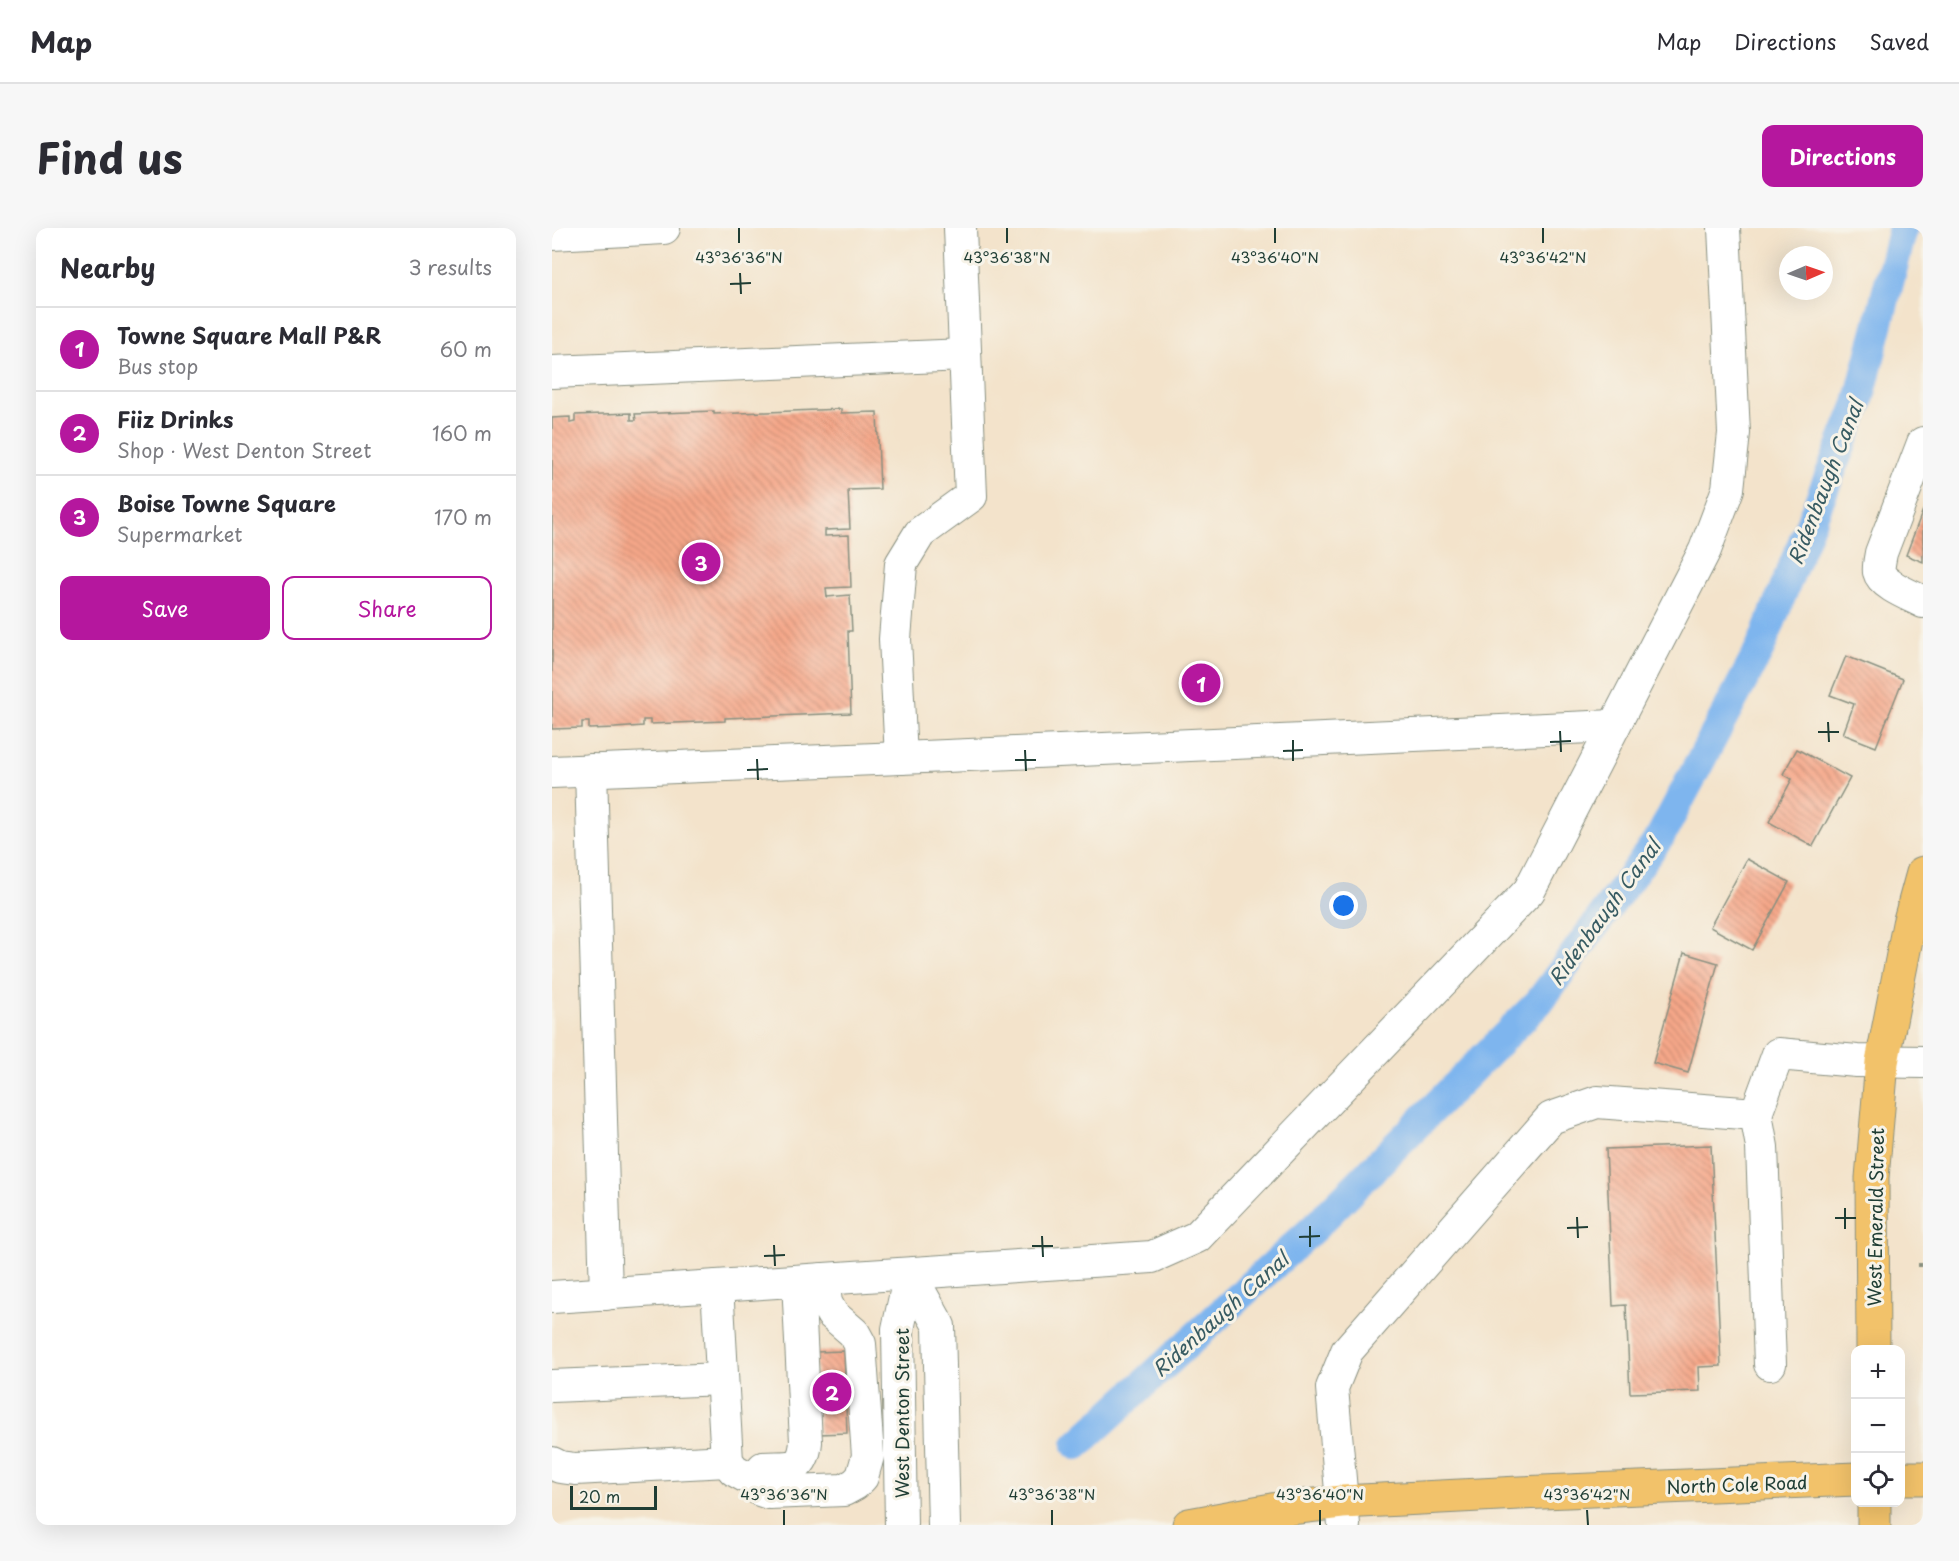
<!DOCTYPE html>
<meta charset="utf-8">
<style>
body{margin:0;font-family:"Playpen Sans",sans-serif;background:#f7f7f7;color:#2b2b33}
.controls{position:absolute;right:18px;bottom:18px;display:grid;overflow:hidden;border-radius:12px;box-shadow:0 6px 24px #0002}
.controls button{width:54px;height:54px;display:grid;place-items:center;padding:0;border:0;border-bottom:2px solid #e1e1e2;background:#fff;color:#2b2b33;font:30px sans-serif}
.compass{position:absolute;left:1227px;top:18px;width:54px;height:54px;border-radius:50%;background:#fff;box-shadow:0 6px 24px #0002;rotate:88deg}
.scale{position:absolute;left:18px;bottom:15px;width:87px;box-sizing:border-box;padding-left:6px;border:3px solid #1f3d34;border-top:0;font-size:16px;line-height:21px;white-space:nowrap;color:#1f3d34;-webkit-text-stroke:4px #f7f3e8;paint-order:stroke}
.you{position:absolute;left:792px;top:678px;width:21px;height:21px;margin:-15px;border:4px solid #fff;border-radius:50%;background:#1a73e8;box-shadow:0 0 0 9px #1a73e833}
.badge{display:grid;place-items:center;width:39px;height:39px;border-radius:50%;background:#b5179e;color:#fff;font-size:20px;font-weight:700}
.pin{position:absolute;translate:-50% -50%;border:3px solid #fff;box-shadow:0 2px 6px #0006}
.list{margin:0;padding:0;list-style:none}
h2{display:flex;justify-content:space-between;align-items:center;height:78px;margin:0;padding:0 24px;font-size:26px}
h2 small{font-size:20px;font-weight:400;color:#7c7c81}
.list li{display:grid;grid-template-columns:39px 1fr auto;gap:18px;align-items:center;box-sizing:border-box;height:84px;padding:0 24px;border-top:2px solid #e1e1e2}
.list b{display:block;font-size:22px;white-space:nowrap}
.list p{margin:0;font-size:20px;white-space:nowrap;color:#7c7c81}
.list em{font-size:20px;font-style:normal;color:#7c7c81}
.actions{display:flex;gap:12px;padding:18px 24px}
.actions a{flex:1;padding:14px 0;border:2px solid #b5179e;border-radius:12px;text-align:center;font-size:21px;color:#b5179e}
.actions .main{background:#b5179e;color:#fff}
.icon{flex:none;width:33px;height:33px;fill:none;stroke:currentColor;stroke-width:2;stroke-linecap:round;stroke-linejoin:round}
.map{position:relative;flex:none;width:1371px;height:1297px;overflow:hidden;border-radius:12px}
header{display:flex;align-items:center;gap:36px;box-sizing:border-box;height:84px;padding:0 30px;background:#fff;border-bottom:2px solid #e1e1e2}
header strong{font-size:28px}
nav{display:flex;gap:33px;margin-inline-start:auto;font-size:21px}
.intro{display:flex;align-items:center;justify-content:space-between;box-sizing:border-box;height:144px;padding:0 36px}
h1{margin:0;font-size:42px}
.button{padding:15px 27px;border-radius:12px;background:#b5179e;color:#fff;font-size:21px;font-weight:700}
main{display:flex;gap:36px;padding:0 36px}
aside{flex:1;background:#fff;border-radius:12px;box-shadow:0 6px 24px #0002}
.map>svg:first-child{display:block}
.lines{fill:none;stroke-linecap:round;stroke-linejoin:round}
.canal{stroke:#7eb5ee;stroke-width:30}
.building{fill:url(#building-back-hatch)}
.minor-casing{stroke:#899080;stroke-width:34}
.major-casing{stroke:#899080;stroke-width:35}
.path{stroke:#899080;stroke-width:4;stroke-dasharray:4.5 4.5;stroke-linecap:butt}
.minor{stroke:#fff;stroke-width:32}
.major{stroke:#f2c26a;stroke-width:33}
.ticks{fill:none;stroke:#1f3d34;stroke-width:2}
.labels{text-anchor:middle;dominant-baseline:central;stroke-width:6;stroke-linejoin:round;paint-order:stroke}
.street-label{font-size:18px;fill:#1f3d34;stroke:#f7f3e8}
.water-label{font-size:20px;font-style:italic;fill:#375b62;stroke:#f7f3e8}
.ticks-label{font-size:15px;text-anchor:middle;fill:#1f3d34;stroke:#f7f3e8;stroke-width:6;stroke-linejoin:round;paint-order:stroke}
</style>
<header>
<strong>Map</strong>
<nav><a>Map</a><a>Directions</a><a>Saved</a></nav>
</header>
<div class="intro"><h1>Find us</h1><a class="button">Directions</a></div>
<main>
<aside>
<h2>Nearby<small>3 results</small></h2>
<ul class="list">
<li><span class="badge">1</span><div><b>Towne Square Mall P&amp;R</b><p>Bus stop</p></div><em>60 m</em></li>
<li><span class="badge">2</span><div><b>Fiiz Drinks</b><p>Shop · West Denton Street</p></div><em>160 m</em></li>
<li><span class="badge">3</span><div><b>Boise Towne Square</b><p>Supermarket</p></div><em>170 m</em></li>
</ul>
<div class="actions"><a class="main">Save</a><a>Share</a></div>
</aside>
<div class="map">
<svg width="1371" height="1297" viewBox="0 0 1371 1297">
<defs>
<pattern id="building-back-hatch" width="6" height="6" patternUnits="userSpaceOnUse" patternTransform="scale(1.5)"><rect width="6" height="6" fill="#f6a789"/><path d="M-1 5l2 2M0 0l6 6M5-1l2 2" fill="none" stroke="#c78971"/></pattern>
</defs>
<rect width="100%" height="100%" fill="#f7f3e8"/>
<filter id="ink" filterUnits="userSpaceOnUse"><feTurbulence type="fractalNoise" baseFrequency=".0167" numOctaves="2"/><feDisplacementMap in="SourceGraphic" scale="12" xChannelSelector="R" yChannelSelector="G"/><feConvolveMatrix kernelMatrix="1 2 1 2 8 2 1 2 1" color-interpolation-filters="sRGB"/></filter>
<filter id="wash" filterUnits="userSpaceOnUse"><feTurbulence type="fractalNoise" baseFrequency=".008" numOctaves="4" result="noise"/><feDisplacementMap in="SourceGraphic" scale="24" xChannelSelector="R" yChannelSelector="G"/><feGaussianBlur stdDeviation="1.35" result="paint"/><feColorMatrix in="noise" values="0 0 0 0 0 0 0 0 0 0 0 0 0 0 0 0 0 1.4 0 .05"/><feComposite in="paint" operator="in"/></filter>
<g filter="url(#wash)">
<rect width="100%" height="100%" fill="#f3e3cb"/>
<g class="lines">
<path class="canal" d="M525,1217L763,999L987,774L1108,609L1208,421L1306,176L1351,0"/>
</g>
<g id="blocks">
<g class="building">
<path d="M289,181V185L325,184L328,261L296,262L298,301L273,302V308L297,307L299,359L274,360L275,369L298,367L300,403H296L299,485L173,490V493L98,496V492H91V498L63,500L37,501V494H30V500L0,501V190L18,189V195L23,194V187L79,185V192H84L83,186L162,183V186Z"/>
<path d="M1371,282V334L1354,327Z"/>
<path d="M1294,428L1351,451L1324,519L1291,506L1302,476L1278,467Z"/>
<path d="M1245,521L1298,550L1261,618L1217,594L1240,551L1231,546Z"/>
<path d="M1195,631L1237,654L1200,722L1158,699Z"/>
<path d="M1132,725L1166,735L1136,845L1101,835Z"/>
<path d="M1159,917L1169,1138L1147,1139L1148,1163L1078,1165L1074,1077L1061,1078L1054,921Z"/>
<path d="M292,1123L295,1205L267,1206L264,1124Z"/>
</g>
</g>
</g>
<g filter="url(#ink)">
<use href="#blocks" fill-opacity="0" stroke="#899080" stroke-width="1.5"/>
<g class="lines">
<defs>
<g id="minor">
<path d="M0,6L112,0"/>
<path d="M0,144L413,127"/>
<path d="M1371,215L1329,325C1328,331 1326,339 1327,344C1330,357 1360,368 1371,374"/>
<path d="M349,530L343,411L349,336L368,305L419,268L408,0"/>
<path d="M39,542L54,1066"/>
<path d="M0,544L349,530L1062,498"/>
<path d="M1204,886L1210,919L1218,1136"/>
<path d="M358,1046L387,1098L392,1297"/>
<path d="M246,1053L254,1214C251,1245 237,1238 211,1240C204,1248 203,1252 208,1262L217,1265L292,1262L303,1256L310,1249L316,1228L308,1116L302,1105L280,1086L274,1075L271,1051"/>
<path d="M165,1058L175,1233L182,1242L204,1254"/>
<path d="M0,1069L600,1029L645,1009L977,663L1153,322L1176,261L1182,205L1172,0"/>
<path d="M0,1158L170,1151"/>
<path d="M0,1235L8,1239L23,1241L175,1233"/>
<path d="M349,1297L346,1101L358,1046"/>
<path d="M792,1297L780,1160L795,1123L999,890L1045,874L1204,886L1226,826L1305,833L1371,834"/>
</g>
<g id="major">
<path d="M1321,1122L1320,950L1330,834L1357,696L1371,645"/>
<path d="M1348,1250H1371"/>
<path d="M637,1297L720,1282L790,1274L967,1265L1304,1251"/>
<path d="M1322,1297V1274"/>
</g>
</defs>
<use href="#minor" class="minor-casing"/>
<use href="#major" class="major-casing"/>
<path class="path" d="M1366,1037H1371"/>
<use href="#minor" class="minor"/>
<use href="#major" class="major"/>
</g>
</g>
<path class="ticks" d="M187,0V15M455,0V15M723,0V15M991,0V15M188,45L189,66M178,56L199,55M1276,494L1277,514M1008,503L1009,524M1266,504H1287M741,512V533M998,514L1019,513M473,522L474,543M731,523L751,522M205,531L206,552M463,532H484M195,542L216,541M1293,980V1001M1025,989L1026,1010M1283,990H1304M758,998V1019M1015,1000L1036,999M490,1008L491,1029M747,1009L768,1008M222,1017L223,1038M480,1018H501M212,1028L233,1027M232,1282V1297M500,1282V1297M768,1282V1297M1035,1282L1036,1297"/>
<g class="labels">
<g class="street-label">
<text transform="translate(1323 989) rotate(-89)">West Emerald Street</text>
<text transform="translate(349 1185) rotate(-90)">West Denton Street</text>
<text transform="translate(1185 1256) rotate(-2)">North Cole Road</text>
</g>
<g class="water-label">
<text transform="translate(1273 254) rotate(-69)">Ridenbaugh Canal</text>
<text transform="translate(1052 684) rotate(-54)">Ridenbaugh Canal</text>
<text transform="translate(668 1086) rotate(-42)">Ridenbaugh Canal</text>
</g>
</g>
<g class="ticks-label">
<text x="187" y="35">43°36'36"N</text>
<text x="455" y="35">43°36'38"N</text>
<text x="723" y="35">43°36'40"N</text>
<text x="991" y="35">43°36'42"N</text>
<text x="232" y="1272">43°36'36"N</text>
<text x="500" y="1272">43°36'38"N</text>
<text x="768" y="1272">43°36'40"N</text>
<text x="1035" y="1272">43°36'42"N</text>
</g>
</svg>
<div class="controls">
<button>+</button>
<button>−</button>
<button><svg class="icon" aria-label="locate" viewBox="0 0 24 24"><circle cx="12" cy="12" r="6"/><path d="M12 2v4M12 18v4M2 12h4M18 12h4"/></svg></button>
</div>
<svg class="compass" viewBox="-18 -18 36 36"><path d="M0-13l5 13h-10z" fill="#e53935"/><path d="M0 13l5-13h-10z" fill="#7c7c81"/></svg>
<div class="scale">20 m</div>
<div class="you"></div>
<div class="pin badge" style="left:649px;top:455px">1</div>
<div class="pin badge" style="left:280px;top:1164px">2</div>
<div class="pin badge" style="left:149px;top:334px">3</div>
</div>
</main>
